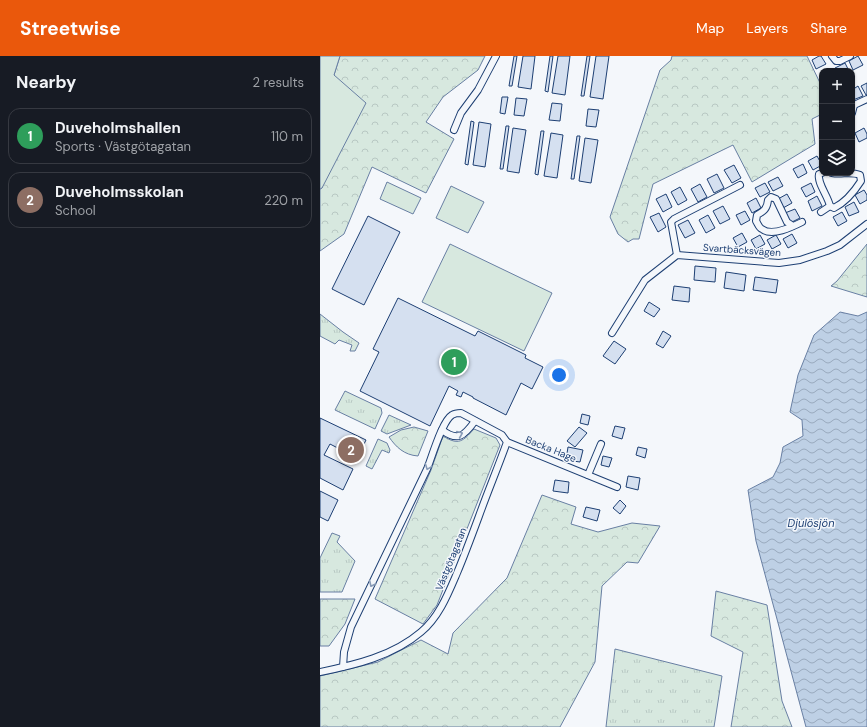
<!DOCTYPE html>
<meta charset="utf-8">
<style>
body{margin:0;font-family:"DM Sans",sans-serif;background:#20242c;color:#f1f3f6}
.controls{position:absolute;right:12px;top:12px;display:grid;overflow:hidden;border-radius:8px;box-shadow:0 1px 3px #0004}
.controls button{width:36px;height:36px;display:grid;place-items:center;padding:0;border:0;border-bottom:1px solid #363941;background:#171b24;color:#f1f3f6;font:20px sans-serif}
.you{position:absolute;left:239px;top:319px;width:14px;height:14px;margin:-10px;border:3px solid #fff;border-radius:50%;background:#1a73e8;box-shadow:0 0 0 6px #1a73e833}
.badge{display:grid;place-items:center;width:26px;height:26px;border-radius:50%;background:#ea580c;color:#fff;font-size:13px;font-weight:700}
.pin{position:absolute;translate:-50% -50%;border:2px solid #fff;box-shadow:0 1px 4px #0006}
.list{margin:0;padding:0;list-style:none}
h2{display:flex;justify-content:space-between;align-items:center;height:52px;margin:0;padding:0 16px;font-size:17px}
h2 small{font-size:13px;font-weight:400;color:#9ea1a6}
.list li{display:grid;grid-template-columns:26px 1fr auto;gap:12px;align-items:center;box-sizing:border-box;height:56px;margin:0 8px 8px;padding:0 8px;border:1px solid #363941;border-radius:12px}
.list b{display:block;font-size:15px;white-space:nowrap}
.list p{margin:0;font-size:13px;white-space:nowrap;color:#9ea1a6}
.list em{font-size:13px;font-style:normal;color:#9ea1a6}
.icon{flex:none;width:22px;height:22px;fill:none;stroke:currentColor;stroke-width:2;stroke-linecap:round;stroke-linejoin:round}
.map{position:relative;flex:none;width:547px;height:671px;overflow:hidden}
header{display:flex;align-items:center;gap:24px;box-sizing:border-box;height:56px;padding:0 20px;background:#ea580c;color:#fff}
header strong{font-size:19px}
nav{display:flex;gap:22px;margin-inline-start:auto;font-size:14px}
main{display:flex}
aside{flex:1;background:#171b24}
.map>svg:first-child{display:block}
.grass{fill:url(#grass-tufts);stroke:#687fa3}
.forest{fill:url(#forest-crowns);stroke:#687fa3}
.garden{fill:#d7e8df;stroke:#687fa3}
.water{fill:url(#water-waves);stroke:#687fa3}
.building{fill:#d5e0f0;stroke:#1d3f73}
.lines{fill:none;stroke-linecap:round;stroke-linejoin:round}
.minor-casing{stroke:#1d3f73;stroke-width:8}
.minor{stroke:#f4f7fb;stroke-width:6}
.oneway{stroke:#889bb7}
.labels{text-anchor:middle;dominant-baseline:central;stroke-width:3;stroke-linejoin:round;paint-order:stroke}
.street-label{font-size:10px;fill:#1d3f73;stroke:#f4f7fb}
.water-label{font-size:11px;font-style:italic;fill:#1d3f73;stroke:#f4f7fb}
</style>
<header>
<strong>Streetwise</strong>
<nav><a>Map</a><a>Layers</a><a>Share</a></nav>
</header>
<main>
<aside>
<h2>Nearby<small>2 results</small></h2>
<ul class="list">
<li><span class="badge" style="background:#2e9e5b">1</span><div><b>Duveholmshallen</b><p>Sports · Västgötagatan</p></div><em>110 m</em></li>
<li><span class="badge" style="background:#8d6e63">2</span><div><b>Duveholmsskolan</b><p>School</p></div><em>220 m</em></li>
</ul>
</aside>
<div class="map">
<svg width="547" height="671" viewBox="0 0 547 671">
<defs>
<pattern id="grass-tufts" width="24" height="20" patternUnits="userSpaceOnUse"><rect width="24" height="20" fill="#d7e8df"/><path d="M3 7l-1-3M5 7V3M7 7l1-3M15 17l-1-3M17 17v-4M19 17l1-3" fill="none" stroke="#b8c8c3"/></pattern>
<pattern id="forest-crowns" width="20" height="18" patternUnits="userSpaceOnUse"><rect width="20" height="18" fill="#d7e8df"/><path d="M2 6a3 3 0 1 1 6 0M12 15a3 3 0 1 1 6 0" fill="none" stroke="#b8c8c3"/></pattern>
<pattern id="water-waves" width="16" height="10" patternUnits="userSpaceOnUse"><rect width="16" height="10" fill="#bed0e5"/><path d="M0 5q4-4 8 0t8 0" fill="none" stroke="#9aaabe"/></pattern>
</defs>
<rect width="100%" height="100%" fill="#f4f7fb"/>
<g class="grass">
<path d="M0,258L23,276L39,287L35,295H30L32,289L19,284L15,288L0,280Z"/>
<path d="M25,335L61,352L62,357L55,373L15,354Z"/>
<path d="M69,359L91,369L67,378L61,375Z"/>
<path d="M58,383L67,387L70,394L69,397L62,394L52,413L46,410Z"/>
<path d="M12,477L20,480L17,486L35,505L22,536H0V502Z"/>
<path d="M295,593L402,620L394,671H286Z"/>
</g>
<g class="forest">
<path d="M20,0H165L158,14L123,41L106,66L134,83L106,137L52,111L24,178L0,195V133L2,132L14,19Z"/>
<path d="M352,0H487L502,31V58L492,63L495,88L432,126L413,89L333,128L319,183H313L308,186L298,178L290,161L340,14L351,4Z"/>
<path d="M547,188V241L511,230L517,225Z"/>
<path d="M94,371L108,375L98,400C84,399 76,391 69,381L81,374Z"/>
<path d="M154,373L176,382L180,389L117,549L103,568L55,543L111,414L123,380C139,390 143,385 154,373Z"/>
<path d="M222,439L256,451L251,468L278,476L312,467L340,470L318,507L307,506L282,530L275,606L240,671H0V620L58,606L101,584L128,598L133,577L187,522Z"/>
<path d="M396,535L447,549L462,645L472,671H411L423,596L391,580Z"/>
<path d="M0,543H35L25,568L9,590H0Z"/>
</g>
<g class="garden">
<path d="M0,0H20L14,19L46,47L2,132L0,133Z"/>
<path d="M67,126L101,142L93,158L60,143Z"/>
<path d="M131,130L164,146L148,177L116,162Z"/>
<path d="M130,188L232,237L204,295L102,246Z"/>
</g>
<path class="water" d="M520,256L538,260L547,256V671H486L436,485L428,434L453,421L460,407L463,391L483,380L482,364L470,356L478,319L494,279Z"/>
<g class="building">
<path d="M194,0H197L192,30H189Z"/>
<path d="M203,0H215L211,33L198,31Z"/>
<path d="M230,0H233L228,36L225,35Z"/>
<path d="M238,0H250L245,39L232,37Z"/>
<path d="M267,0H270L264,40H261Z"/>
<path d="M276,0H289L283,43L270,41Z"/>
<path d="M499,0H501L506,8L496,13L492,4Z"/>
<path d="M538,0L543,9L533,14L529,5Z"/>
<path d="M525,7L529,15H517L515,12Z"/>
<path d="M547,27V39H546L541,30Z"/>
<path d="M538,30L543,40L533,44L532,42V34Z"/>
<path d="M182,41H188L185,58L180,57Z"/>
<path d="M196,42L207,43L204,60L194,59Z"/>
<path d="M232,47L242,48L240,65L229,64Z"/>
<path d="M268,53L279,54L276,71L266,70Z"/>
<path d="M151,65L154,66L148,109L145,108Z"/>
<path d="M159,66L171,68L165,111L153,109Z"/>
<path d="M186,70H189L183,113H180Z"/>
<path d="M193,72L206,74L199,117L187,115Z"/>
<path d="M544,72L547,78V82L539,86L535,77Z"/>
<path d="M221,75H224L218,119L215,118Z"/>
<path d="M231,77L243,79L237,122L224,120Z"/>
<path d="M257,80H260L254,123H251Z"/>
<path d="M265,82L278,84L271,127L259,125Z"/>
<path d="M497,100L502,109L493,114L488,105Z"/>
<path d="M483,108L487,117L478,122L473,113Z"/>
<path d="M414,109L421,122L412,127L404,114Z"/>
<path d="M397,118L404,132L394,137L387,123Z"/>
<path d="M458,121L463,130L453,135L448,126Z"/>
<path d="M445,127L450,136L440,141L435,132Z"/>
<path d="M491,127L495,136L486,141L481,132Z"/>
<path d="M380,128L387,141L378,146L371,133Z"/>
<path d="M360,131L367,144L358,149L351,136Z"/>
<path d="M544,134L547,139V144L540,148L535,139Z"/>
<path d="M346,138L352,151L343,156L336,143Z"/>
<path d="M467,138L472,147L463,152L458,143Z"/>
<path d="M497,140L502,150L492,155L488,145Z"/>
<path d="M436,142L441,152L432,157L427,147Z"/>
<path d="M534,146L539,156L529,160L525,151Z"/>
<path d="M403,150L410,163L400,168L393,155Z"/>
<path d="M475,153L480,162L470,167L465,157Z"/>
<path d="M425,155L430,164L421,169L416,159Z"/>
<path d="M522,156L527,165L518,170L513,161Z"/>
<path d="M339,157L346,171L338,176L330,161Z"/>
<path d="M388,159L395,172L386,177L379,164Z"/>
<path d="M48,160L80,176L44,249L12,233Z"/>
<path d="M368,164L375,177L365,182L358,169Z"/>
<path d="M422,177L427,186L418,191L413,182Z"/>
<path d="M472,178L477,187L468,192L463,183Z"/>
<path d="M440,179L445,188L436,193L431,184Z"/>
<path d="M456,179L461,188L452,193L447,184Z"/>
<path d="M375,210L396,212L395,226L374,224Z"/>
<path d="M406,216L426,219L424,235L404,232Z"/>
<path d="M435,221L458,224L456,237L433,234Z"/>
<path d="M354,230L370,232L369,246L352,244Z"/>
<path d="M78,242L155,280L158,275L206,299L205,302L223,311L212,333L201,327L186,359L153,342V341L143,336L141,341L136,339L138,335L129,330L110,370L40,335L59,296L53,293Z"/>
<path d="M329,246L340,253L334,261L324,255Z"/>
<path d="M343,275L351,280L343,292L336,288Z"/>
<path d="M294,285L306,293L295,308L283,300Z"/>
<path d="M262,358L270,360L268,369L260,367Z"/>
<path d="M0,362L46,384L37,402L10,388L4,399L33,413L23,434L0,422Z"/>
<path d="M295,370L305,372L302,383L292,380Z"/>
<path d="M259,371L267,377L255,391L247,385Z"/>
<path d="M248,391L263,394L260,406L246,404Z"/>
<path d="M318,391L327,393L325,402L316,399Z"/>
<path d="M283,400L292,402L289,411L281,409Z"/>
<path d="M308,420L320,422L318,434L306,431Z"/>
<path d="M235,424L249,426L248,437L233,435Z"/>
<path d="M0,435L18,444L8,465L0,461Z"/>
<path d="M300,444L306,450L300,458L293,452Z"/>
<path d="M266,451L280,454L277,465L263,461Z"/>
</g>
<g class="lines">
<defs>
<g id="minor">
<path d="M512,0L516,5H520L530,0"/>
<path d="M532,50L547,43"/>
<path d="M532,57L534,49"/>
<path d="M134,74L141,57L158,34L176,0"/>
<path d="M502,117L499,118C497,127 508,140 510,150"/>
<path d="M501,156L510,150L514,152C526,146 534,136 541,125L540,119C531,115 521,119 512,117"/>
<path d="M473,170L467,166L456,143L451,141L448,144C447,153 444,155 437,159L436,165C438,168 439,172 442,173C452,181 472,171 482,166"/>
<path d="M357,199L351,166L354,163L420,129"/>
<path d="M292,277L325,224L357,199L459,207L480,204L507,195L520,189L547,168"/>
<path d="M122,374C138,386 144,380 155,365"/>
<path d="M187,386L297,431"/>
<path d="M268,419L281,388"/>
<path d="M0,616C35,609 73,600 101,576C119,561 128,538 137,517C145,498 152,479 159,460C168,435 178,411 187,386L182,379L141,357C137,357 135,357 132,359C122,365 112,401 107,413L31,571L24,596L23,611"/>
</g>
</defs>
<use href="#minor" class="minor-casing"/>
<use href="#minor" class="minor"/>
</g>
<defs><path id="oneway-chevron" d="M-2-3.5L2.5 0L-2 3.5" fill="none" stroke-width="1.6" stroke-linecap="round" stroke-linejoin="round"/></defs>
<g class="oneway">
<use href="#oneway-chevron" transform="translate(140 378) rotate(-23)"/>
<use href="#oneway-chevron" transform="translate(108 411) rotate(111)"/>
<use href="#oneway-chevron" transform="translate(52 528) rotate(115)"/>
</g>
<g class="labels">
<g class="street-label">
<text transform="translate(422 194) rotate(4)">Svartbäcksvägen</text>
<text transform="translate(231 393) rotate(22)">Backa Hage</text>
<text transform="translate(131 503) rotate(-68)">Västgötagatan</text>
</g>
<g class="water-label">
<text x="491" y="467">Djulösjön</text>
</g>
</g>
</svg>
<div class="controls">
<button>+</button>
<button>−</button>
<button><svg class="icon" aria-label="layers" viewBox="0 0 24 24"><path d="M12 4l9 5-9 5-9-5zM3 14l9 5 9-5"/></svg></button>
</div>
<div class="you"></div>
<div class="pin badge" style="left:134px;top:306px;background:#2e9e5b">1</div>
<div class="pin badge" style="left:31px;top:394px;background:#8d6e63">2</div>
</div>
</main>
